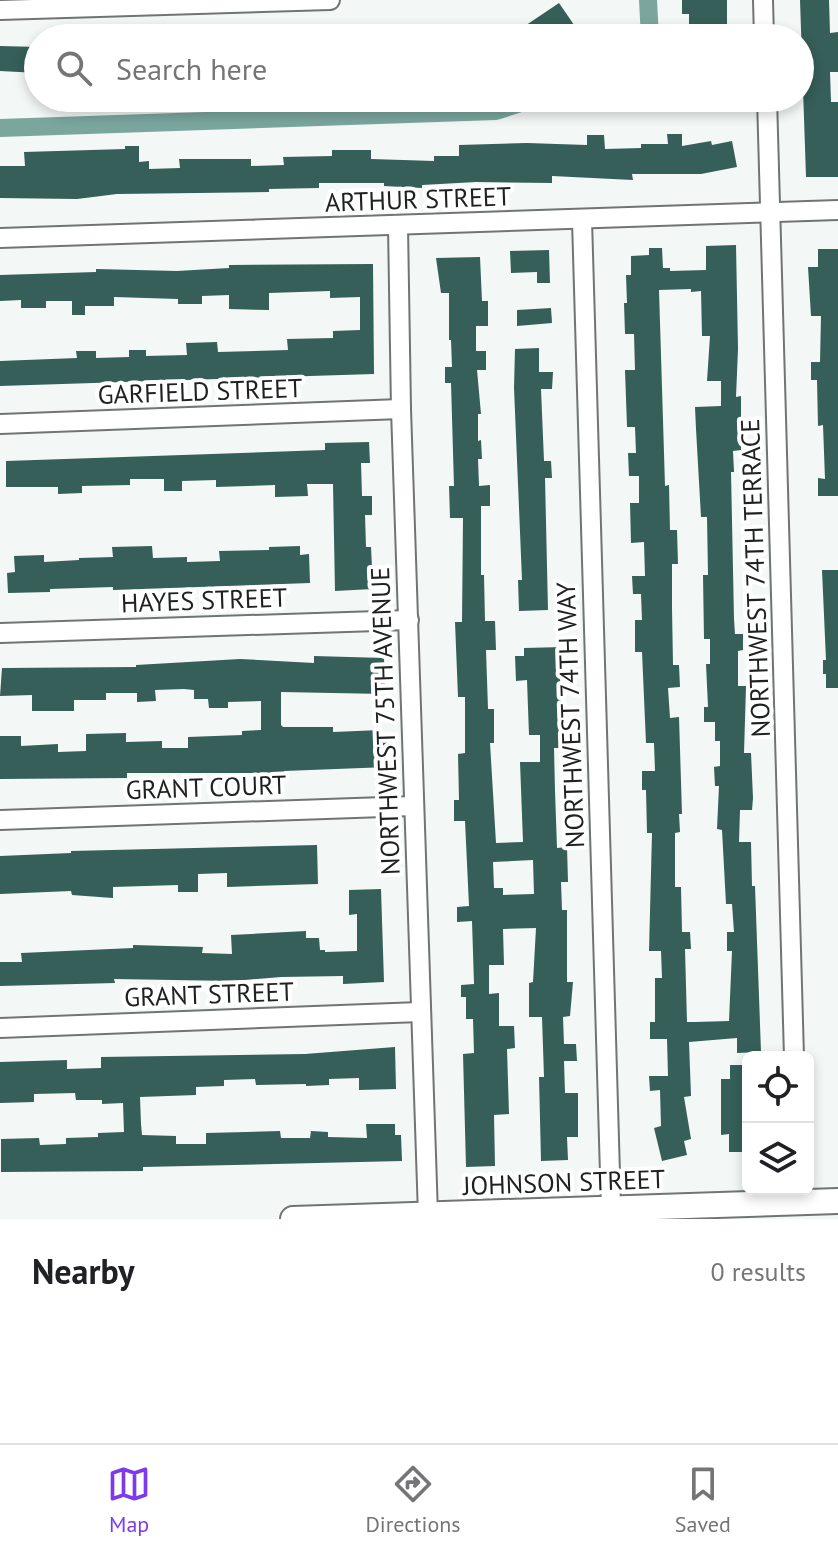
<!DOCTYPE html>
<style>
body{margin:0;font-family:"PT Sans",sans-serif;background:#f6f6f6;color:#202124}
.controls{position:absolute;right:24px;bottom:24px;display:grid;overflow:hidden;border-radius:12px;box-shadow:0 4px 12px #0003}
.controls button{width:72px;height:72px;display:grid;place-items:center;padding:0;border:0;border-bottom:2px solid #e0e0e0;background:#fff;color:#202124;font:40px sans-serif}
.list{margin:0;padding:0;list-style:none}
h2{display:flex;justify-content:space-between;align-items:center;height:104px;margin:0;padding:0 32px;font-size:34px}
h2 small{font-size:26px;font-weight:400;color:#757577}
.icon{flex:none;width:44px;height:44px;fill:none;stroke:currentColor;stroke-width:2;stroke-linecap:round;stroke-linejoin:round}
.map{position:relative;flex:none;width:838px;height:1219px;overflow:hidden}
.search{position:absolute;background:#fff;box-shadow:0 4px 12px #0003;left:24px;right:24px;top:24px;height:88px;display:flex;align-items:center;gap:20px;box-sizing:border-box;padding:0 28px;border-radius:44px;color:#757577;font-size:30px}
.sheet{height:224px;background:#fff}
nav{display:flex;justify-content:space-around;align-items:center;box-sizing:border-box;height:112px;border-top:2px solid #e0e0e0;background:#fff;font-size:22px;color:#757577}
nav a{display:grid;justify-items:center;gap:4px}
nav .on{color:#7c3aed}
.map>svg:first-child{display:block}
.lines{fill:none;stroke-linecap:round;stroke-linejoin:round}
.canal{stroke:#7aa69e;stroke-width:18}
.building{fill:#355f58;fill-rule:evenodd}
.street-casing{stroke:#707473;stroke-width:22}
.secondary-casing{stroke:#707473;stroke-width:28}
.street{stroke:#fff;stroke-width:18}
.secondary{stroke:#fff;stroke-width:24}
.labels{text-anchor:middle;dominant-baseline:central;stroke-width:8;stroke-linejoin:round;paint-order:stroke}
.street-label{font-size:26px;fill:#1f2020;stroke:#fff}
</style>
<div class="map">
<svg width="838" height="1219" viewBox="0 0 838 1219">
<rect width="100%" height="100%" fill="#f3f7f6"/>
<g class="lines">
<g class="canal">
<path d="M648,0L650,38"/>
<path d="M0,128L496,111L536,98"/>
</g>
</g>
<g class="building">
<path d="M682,0H727V38H689V14H682Z"/>
<path d="M800,0H829L830,33L838,32V72H830L831,102H838V177H806Z"/>
<path d="M559,3L583,38H507Z"/>
<path d="M0,46L38,47V73L0,71Z"/>
<path d="M702,98H731V110L702,111Z"/>
<path d="M667,134H682V146L711,141L712,145L732,141L737,167L701,174H632L633,180L552,176V183L476,182L422,185V188L384,186V183H319V188L269,189V192L117,194L77,199L0,198V166H25L24,152L125,149V146H139V162L149,161V169L180,168L179,159H251V166L284,165L283,157L332,156V150H371V159L434,161V156H459V145L527,143L587,145V135H604L605,149L641,148V144H668Z"/>
<path d="M736,245L738,349L736,397L741,396V450L733,451L734,472H731L734,619L735,634H743V650L738,651V686H746L744,753H751L753,798L752,810H740L739,842H751L752,886H755L761,1052L737,1053V1038L689,1042L691,1096L684,1097L691,1139L684,1141L687,1155L662,1161L654,1128L661,1126L660,1090L650,1091L649,1076H668L667,1039H650V1022H655V978H662L661,951H649L652,833H647L646,790H642V771H655L654,743H646L642,652H635V620H642L641,594H633L632,576H645L644,542L631,543L630,503H639V476H629L628,453H636L635,427H627L625,370H635L634,334H625L624,303H627L626,275H631V256L649,255V248H662L663,268H670V271L706,270V246ZM691,289V292L701,291L702,336H710L707,381H721V406L695,407L696,429L701,517H707L708,575H703L704,639H710V664H706L708,707H704V722H715V741H720V766L714,767L715,786H719L717,829L722,830L726,904H732L734,932H727V951H732L729,1021L695,1022H687L685,949H691L690,932H682L681,887H675V833L680,832L679,814H682L679,717L670,718L668,688L680,687L679,665H673L672,608V564H678L677,530H670L669,485L665,486L659,290Z"/>
<path d="M818,249H838V496H818V478L825,479L823,425L818,426L817,380H811V362H820L821,316H811L808,267H818Z"/>
<path d="M549,250L550,283H537V272L511,273L510,251Z"/>
<path d="M480,257L482,301H488V326H476V351H486V370H477L481,414H478V441L481,440L482,459H478L479,486L490,485V506H481V575H484L485,621H495L496,650H486L488,709H494V743H490L496,843L523,842L520,762H540V735H529L527,680L516,681L515,656H524V648L563,647L564,679H560L563,748H554L555,791L557,848L567,847L568,882H561L562,910H567V982H573L570,1016L563,1017L564,1044H576L577,1061H564L565,1093H578V1137H567L568,1160L541,1161L539,1077H544L542,1017H529V983L533,982L536,928L503,929L504,965H489V994L499,993V1026H514L515,1048L507,1049L509,1114L494,1115L495,1166L466,1167L463,1054L474,1053L473,1019H466V997H461V985L474,984L472,921L457,922V907L469,906L465,821H454V800H459L458,754L465,753V697H458L455,622H462L463,518H450L449,486H454L451,383H445V367H452L451,340H449V293H441L436,258ZM533,860L534,894L503,895V888H494L493,862Z"/>
<path d="M373,264L374,374L0,386V361L77,358L76,351H96V358L129,357V350H146V356L187,355L186,343L217,342L218,352L288,350L287,339L333,338V331L360,330V297L330,298V291L269,293V310L229,309V295L202,296V304H178V299L114,297V306H85V315H72V301H46V308H21V300L0,301V275L96,272V269L177,271L229,268V265Z"/>
<path d="M551,308L552,323L517,326V310Z"/>
<path d="M539,348V372H553L552,389H541L544,461H551L552,478H545L548,610L519,611L518,580H522L514,388L515,349Z"/>
<path d="M369,442L370,463H361L362,496H372V515H365L366,547H371L373,589L335,591L333,484H307L308,496L275,497V485L216,487V480L182,481V491H164V479H130V485L82,486V493L58,494V487H6V461L325,450V443Z"/>
<path d="M152,546L153,558L187,557V562L220,561L219,551L269,550V547L300,546V555L309,554L310,583L113,590V587L50,589V592L8,593L7,573L15,572L14,556L44,555V562L79,560V558L113,557L112,547Z"/>
<path d="M822,570H838V688H826V674H823V660H826Z"/>
<path d="M314,656L384,658L385,694L281,692V725L283,727H333V732L381,730V741H387L388,767L284,771V773H127V778L0,779V736H21V746L58,744V752L86,751V734L126,733V742L162,741V748H188V737L242,735V731L261,730V701L228,702V708H209L208,699H194V690L184,689L155,690L156,701L137,702V693H106V700H74V711H32V695L0,696L2,668L136,667V665L240,659L314,663Z"/>
<path d="M317,845L318,884L227,887V873L198,874V892H178V885L113,887V898L72,895L71,891L0,894V856L71,853V851Z"/>
<path d="M381,889L384,982L343,984V976L281,977L233,981L114,979L115,983L0,986V962H22L21,953L133,948V945L203,947L202,953L232,954L231,935L306,931V938H319L320,950H325V952L357,951V914L349,915V890Z"/>
<path d="M395,1047L396,1089L359,1090V1078L329,1079V1085L306,1086V1084L256,1085L255,1079L224,1080V1086L196,1087V1095L140,1097L141,1124L142,1135L176,1136V1144H206V1133L280,1131L281,1138H310L311,1131L328,1132V1137L367,1138L366,1124H395V1135H401L402,1161L143,1167V1171L1,1172V1139L39,1138L40,1145L66,1144V1138L98,1137V1133L124,1132L123,1103L102,1104V1100H76L75,1093L34,1094V1102L0,1103V1062L67,1060V1069L101,1068V1057L305,1054Z"/>
<path d="M730,1065H748V1152H729V1134L721,1135V1079H730Z"/>
</g>
<g class="lines">
<defs>
<g id="street">
<path d="M763,0L764,38"/>
<path d="M0,10L330,0"/>
<path d="M767,98L794,1057"/>
<path d="M582,220L611,1208"/>
<path d="M398,226L401,409L428,1215"/>
<path d="M0,238L838,210"/>
<path d="M0,424L401,409"/>
<path d="M0,633L409,620"/>
<path d="M0,820L413,806"/>
<path d="M0,1028L420,1012"/>
</g>
<path id="secondary" d="M293,1219L838,1201"/>
</defs>
<use href="#street" class="street-casing"/>
<use href="#secondary" class="secondary-casing"/>
<use href="#street" class="street"/>
<use href="#secondary" class="secondary"/>
</g>
<g class="labels">
<g class="street-label">
<text transform="translate(418 199) rotate(-2)">ARTHUR STREET</text>
<text transform="translate(200 391) rotate(-2)">GARFIELD STREET</text>
<text transform="translate(755 578) rotate(-92)">NORTHWEST 74TH TERRACE</text>
<text transform="translate(204 600) rotate(-2)">HAYES STREET</text>
<text transform="translate(570 715) rotate(-92)">NORTHWEST 74TH WAY</text>
<text transform="translate(385 721) rotate(-92)">NORTHWEST 75TH AVENUE</text>
<text transform="translate(206 787) rotate(-2)">GRANT COURT</text>
<text transform="translate(209 994) rotate(-2)">GRANT STREET</text>
<text transform="translate(564 1182) rotate(-2)">JOHNSON STREET</text>
</g>
</g>
</svg>
<div class="controls">
<button><svg class="icon" aria-label="locate" viewBox="0 0 24 24"><circle cx="12" cy="12" r="6"/><path d="M12 2v4M12 18v4M2 12h4M18 12h4"/></svg></button>
<button><svg class="icon" aria-label="layers" viewBox="0 0 24 24"><path d="M12 4l9 5-9 5-9-5zM3 14l9 5 9-5"/></svg></button>
</div>
<div class="search"><svg class="icon" aria-label="search" viewBox="0 0 24 24"><circle cx="10" cy="10" r="6"/><path d="M15 15l6 6"/></svg>Search here</div>
</div>
<section class="sheet">
<h2>Nearby<small>0 results</small></h2>
<ul class="list">
</ul>
</section>
<nav>
<a class="on"><svg class="icon" aria-label="map" viewBox="0 0 24 24"><path d="M3 6l6-2 6 2 6-2v14l-6 2-6-2-6 2zM9 4v14M15 6v14"/></svg>Map</a>
<a><svg class="icon" aria-label="directions" viewBox="0 0 24 24"><path d="M12 3l9 9-9 9-9-9zM9 14v-3h6M13 9l2 2-2 2"/></svg>Directions</a>
<a><svg class="icon" aria-label="saved" viewBox="0 0 24 24"><path d="M7 4h10v16l-5-4-5 4z"/></svg>Saved</a>
</nav>
